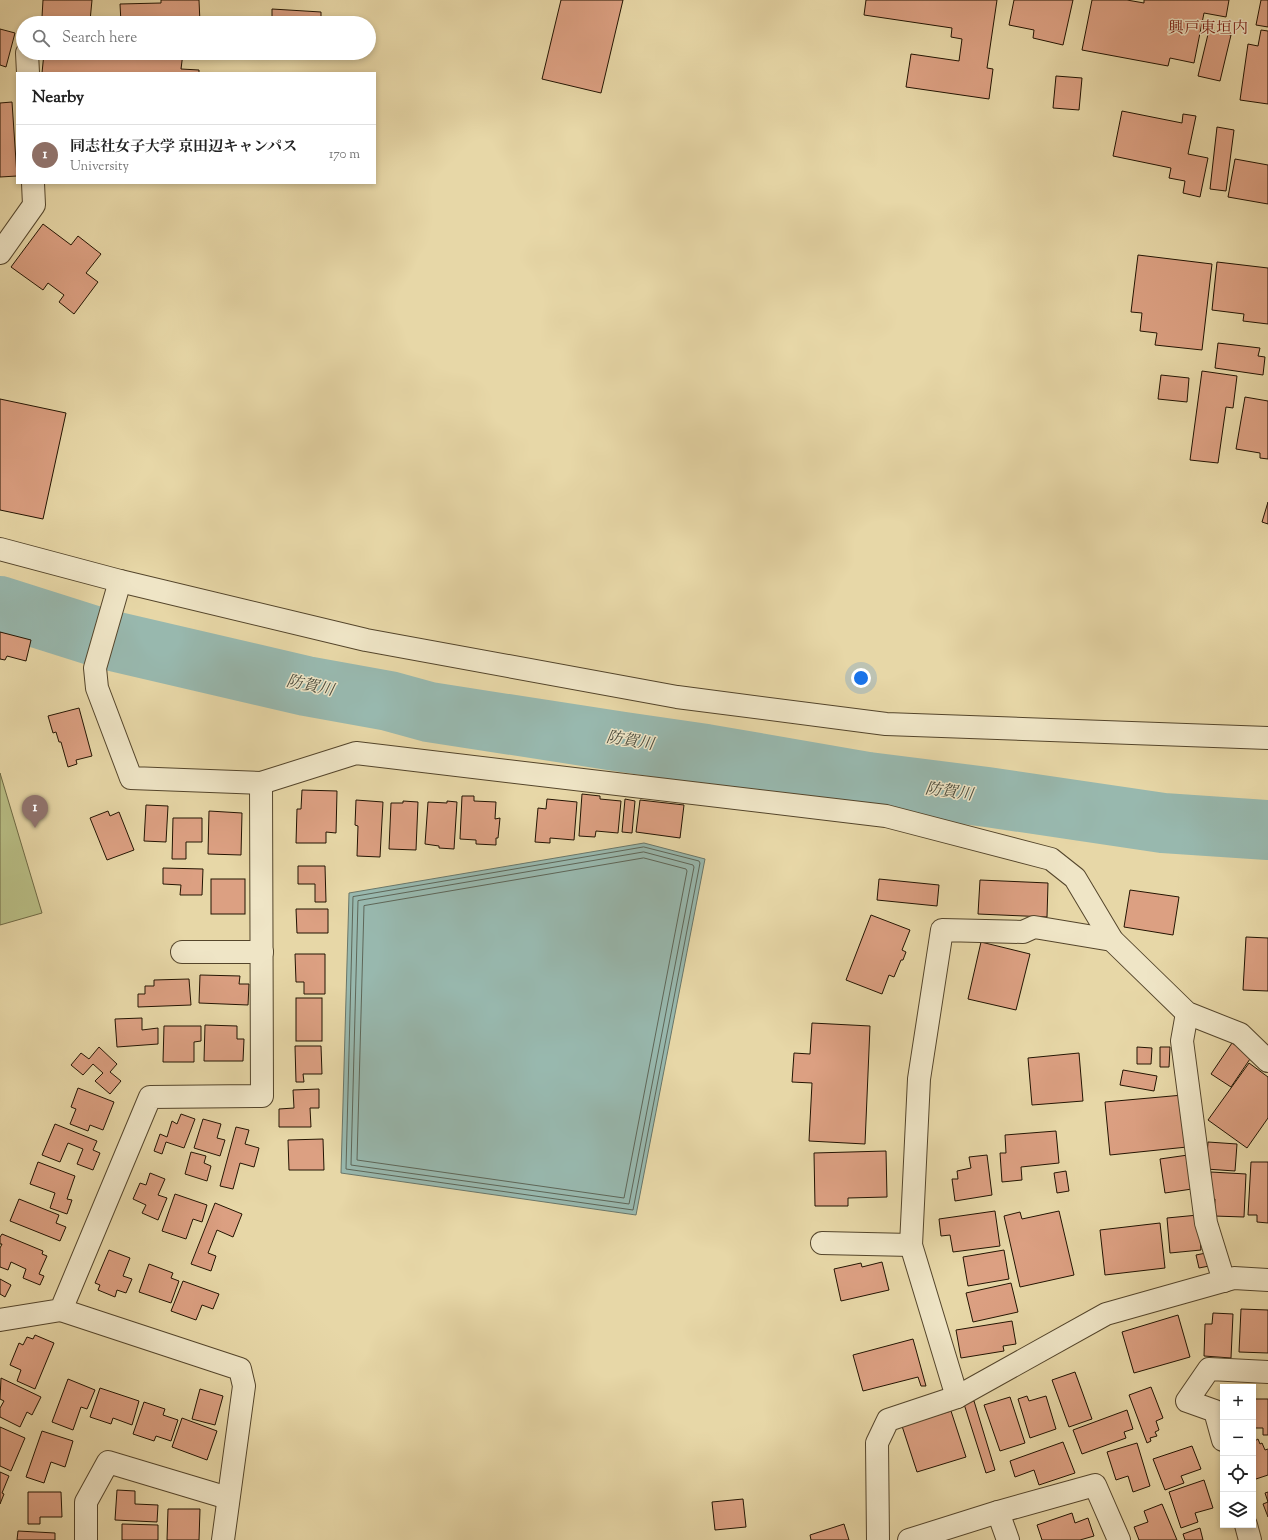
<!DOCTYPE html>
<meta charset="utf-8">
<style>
body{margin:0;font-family:"Sorts Mill Goudy","Noto Serif JP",serif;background:#f2f2f2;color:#222}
.controls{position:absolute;right:12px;bottom:12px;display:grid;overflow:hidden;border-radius:0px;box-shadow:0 2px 6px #0003}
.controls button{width:36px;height:36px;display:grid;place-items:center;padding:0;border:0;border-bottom:1px solid #e0e0e0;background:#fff;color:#222;font:20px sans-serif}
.you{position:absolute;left:861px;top:678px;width:14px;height:14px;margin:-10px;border:3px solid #fff;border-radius:50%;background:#1a73e8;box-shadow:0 0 0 6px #1a73e833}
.badge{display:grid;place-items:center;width:26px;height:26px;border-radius:50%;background:#b45309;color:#fff;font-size:13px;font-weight:700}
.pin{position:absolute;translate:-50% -33px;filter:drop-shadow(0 1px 2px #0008)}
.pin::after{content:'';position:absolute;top:21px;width:14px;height:12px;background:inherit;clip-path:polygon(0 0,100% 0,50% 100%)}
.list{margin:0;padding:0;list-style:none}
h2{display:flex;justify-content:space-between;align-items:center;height:52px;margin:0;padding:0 16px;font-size:17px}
h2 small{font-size:13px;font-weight:400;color:#767676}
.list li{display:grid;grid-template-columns:26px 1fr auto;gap:12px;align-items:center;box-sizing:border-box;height:60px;padding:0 16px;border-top:1px solid #e0e0e0}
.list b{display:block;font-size:15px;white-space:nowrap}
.list p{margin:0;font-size:13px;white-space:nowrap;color:#767676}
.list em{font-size:13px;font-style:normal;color:#767676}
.icon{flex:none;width:22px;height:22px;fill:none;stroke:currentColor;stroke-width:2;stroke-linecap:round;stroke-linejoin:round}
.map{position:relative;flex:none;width:1268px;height:1540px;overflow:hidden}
.search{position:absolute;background:#fff;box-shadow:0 2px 6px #0003;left:16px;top:16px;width:360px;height:44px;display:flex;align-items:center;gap:10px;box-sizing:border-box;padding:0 14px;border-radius:22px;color:#767676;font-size:15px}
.panel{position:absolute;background:#fff;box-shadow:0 2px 6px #0003;left:16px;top:72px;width:360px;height:112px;border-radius:0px}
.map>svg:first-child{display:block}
.green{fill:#b8be85;stroke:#6e6944}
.water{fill:#98b8ae;stroke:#697669}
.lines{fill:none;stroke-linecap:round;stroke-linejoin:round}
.shore{stroke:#5e6658;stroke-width:1}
.river{stroke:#98b8ae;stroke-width:60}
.building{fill:#dca082;stroke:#231402}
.minor-casing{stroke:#54452b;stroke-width:24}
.minor{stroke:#efe5c6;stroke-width:22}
.labels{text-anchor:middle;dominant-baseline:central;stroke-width:3;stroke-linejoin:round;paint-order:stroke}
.neighbourhood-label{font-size:16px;fill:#7a1f14;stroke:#efe5c6}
.water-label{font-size:16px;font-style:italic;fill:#4c4d3e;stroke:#efe5c6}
</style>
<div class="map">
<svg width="1268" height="1540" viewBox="0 0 1268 1540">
<rect width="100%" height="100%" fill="#e7d7a7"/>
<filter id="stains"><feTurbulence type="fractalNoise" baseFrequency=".005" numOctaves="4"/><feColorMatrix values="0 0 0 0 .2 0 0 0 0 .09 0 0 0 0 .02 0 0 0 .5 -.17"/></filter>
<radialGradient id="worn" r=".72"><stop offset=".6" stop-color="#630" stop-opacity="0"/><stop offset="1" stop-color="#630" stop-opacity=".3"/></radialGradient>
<path class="green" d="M0,773L42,913L0,925Z"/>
<path class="water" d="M644,843L705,859L636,1215L341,1173L349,893Z"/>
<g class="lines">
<g class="shore">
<path d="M644,847L699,861L700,863L633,1210L346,1169L353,897Z"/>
<path d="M644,852L693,865L694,867L629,1204L351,1165L358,901Z"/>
<path d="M644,858L686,869L687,871L624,1198L357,1160L364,906Z"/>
</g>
<path class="river" d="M0,606L104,639L306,686L389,701L429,712L623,742L706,754L868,782L987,797L1163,823L1268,830"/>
</g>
<g class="building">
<path d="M43,0H92L90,21L42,17Z"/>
<path d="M161,0H199L200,23H178V20H161L160,23H121L120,4L161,3Z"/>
<path d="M561,0H623L601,93L542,79Z"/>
<path d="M866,0H997L987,68L993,69L989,99L906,87L911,54L959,61L962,39L951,37L952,28L864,15Z"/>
<path d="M1014,0H1073L1063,45L1033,38L1034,30L1009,25Z"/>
<path d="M1092,0H1127L1144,3V0H1229L1226,17L1204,13L1194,63L1170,58L1168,66L1082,50Z"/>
<path d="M1261,0H1268V27L1256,25Z"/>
<path d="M272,9L321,12V23H272Z"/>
<path d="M0,29L15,33L6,67L0,65Z"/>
<path d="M1209,30L1231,35L1220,81L1198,76Z"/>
<path d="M1261,30L1268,31V104L1240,100L1248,44L1258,46Z"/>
<path d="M44,53H183L181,69L199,70V73H42Z"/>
<path d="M1056,76L1082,78L1079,110L1053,108Z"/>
<path d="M12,102L17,176L0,177V103Z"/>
<path d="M1122,111L1182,123L1183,114L1196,116L1188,154L1208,158L1200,197L1183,193L1185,181L1169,178L1171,168L1113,156Z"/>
<path d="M1217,127L1234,130L1226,191L1210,189Z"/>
<path d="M1235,159L1268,165V204L1228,197Z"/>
<path d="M43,224L71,245L78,236L101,254L86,273L98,282L74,314L59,302L64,295L48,283L43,290L11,267Z"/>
<path d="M1138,255L1212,264L1202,350L1155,345L1157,333L1140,331L1142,313L1131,312Z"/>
<path d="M1217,262L1268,268V324L1243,321L1244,314L1212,310Z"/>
<path d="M1218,343L1260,348L1258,356L1265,357L1263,375L1215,368Z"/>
<path d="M1202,371L1237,376L1233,408L1226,407L1218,463L1190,460Z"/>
<path d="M1161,375L1189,378L1187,402L1158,399Z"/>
<path d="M1245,397L1268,401V459L1260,458V453L1236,449Z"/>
<path d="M0,399L66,413L43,519L0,510Z"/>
<path d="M1268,502V524L1262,522Z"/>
<path d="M0,632L31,640L26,661L7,656L5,660L0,659Z"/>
<path d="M79,708L92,756L76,760L77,764L68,767L61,742H59L56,732L53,733L48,716Z"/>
<path d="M302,790L337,791L336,833L326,832V843H296L297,809H301Z"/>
<path d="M582,794L600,796V799L621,801L618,833L596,831L595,837L579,836Z"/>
<path d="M462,796H474V801L496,802L495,819L500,818L498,838H496V845L476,844V840L460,839Z"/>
<path d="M547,799L577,802L574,840L550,838V843L535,842L538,808L546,809Z"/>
<path d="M625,799L635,801L632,833L622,832Z"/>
<path d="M356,800L383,802L380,857L357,856L358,826L355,825Z"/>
<path d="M640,800L684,805L680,838L636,832Z"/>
<path d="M403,801L418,802L416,850L389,849L391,803H403Z"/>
<path d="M447,801L457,802L454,849L439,848V846L425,844L428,802L447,803Z"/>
<path d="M146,805L168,806L166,842L144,841Z"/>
<path d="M108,811L110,816L119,812L134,850L107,860L90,818Z"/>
<path d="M209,811L242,813L241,855L208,854Z"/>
<path d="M173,818H202V842H186V859H172Z"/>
<path d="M298,866H325L326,902H315V884H298Z"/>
<path d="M163,868L203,869L202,895H180L181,885L163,884Z"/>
<rect x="211" y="879" width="34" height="35"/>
<path d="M879,879L939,885L937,906L877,900Z"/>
<path d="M980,880L1048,883L1047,917L978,914Z"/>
<path d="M1130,890L1179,897L1173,935L1124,927Z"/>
<path d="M296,909H328V933H297Z"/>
<path d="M871,915L910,930L902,950L906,952L903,960H901L894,977L889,975L882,994L846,980Z"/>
<path d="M1246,937L1268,938V991L1243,990Z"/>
<path d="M981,942L1030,954L1016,1010L968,999Z"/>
<path d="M295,954H325V994H304V982H296Z"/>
<path d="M200,975L240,976L239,984H249L248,1005L199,1003Z"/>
<path d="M189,979L191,1005L138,1007V994H145V986H154V980Z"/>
<rect x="296" y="998" width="26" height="43"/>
<path d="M142,1018V1030L158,1028V1044L117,1047L115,1019Z"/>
<path d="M812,1023L870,1026L865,1144L809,1141L812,1083L792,1082L794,1053L810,1054Z"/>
<path d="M205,1025L237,1026V1039H244L243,1061H204Z"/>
<path d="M164,1026H201V1041L194,1042V1062H163Z"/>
<path d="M1232,1043L1252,1056L1231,1087L1211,1074Z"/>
<path d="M295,1046H321L322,1074H303L304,1082H296Z"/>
<path d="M99,1047L117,1064L110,1072L121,1081L110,1094L95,1081L103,1073L93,1064L83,1075L71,1065L81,1053L89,1059Z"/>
<path d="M1137,1047L1152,1048L1151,1064H1137Z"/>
<path d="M1160,1047H1170L1169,1067H1160Z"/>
<path d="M1079,1053L1083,1101L1032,1105L1028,1058Z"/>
<path d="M1249,1063L1268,1077V1118L1247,1148L1208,1120Z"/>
<path d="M1123,1070L1157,1076L1154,1091L1120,1085Z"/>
<path d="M78,1088L114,1102L103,1130L90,1125L88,1131L70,1124L76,1109L71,1107Z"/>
<path d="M319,1089V1108H310L311,1127H279V1109L294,1108L293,1090Z"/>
<path d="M1183,1095L1187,1147L1110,1155L1105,1102Z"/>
<path d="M181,1114L195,1119L184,1148L166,1142L162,1154L154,1151L160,1134L167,1137L172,1121L177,1124Z"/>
<path d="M203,1119L221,1124L217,1138L225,1140L220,1156L194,1148Z"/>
<path d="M55,1124L97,1141L93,1150L100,1153L93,1170L77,1164L83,1149L68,1143L60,1162L42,1155Z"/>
<path d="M236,1127L249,1130L245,1144L259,1148L254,1167L240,1163L233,1189L220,1186Z"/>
<path d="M1056,1131L1059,1163L1021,1167L1022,1180L1002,1182L1000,1153H1006L1005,1135Z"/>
<path d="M323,1139L324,1170H289L288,1140Z"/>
<path d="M1208,1142L1237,1144L1235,1171L1206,1169Z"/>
<path d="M886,1151L887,1197L848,1198V1206H815L814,1153Z"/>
<path d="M191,1152L206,1156L204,1163L211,1166L207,1181L185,1174Z"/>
<path d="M987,1155L992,1195L955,1201L952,1179H958L957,1171L971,1168L969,1157Z"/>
<path d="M1188,1155L1192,1189L1165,1193L1160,1159Z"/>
<path d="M38,1162L75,1176L67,1199L72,1200L67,1214L50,1208L55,1193L30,1184Z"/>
<path d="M1251,1162H1268V1223L1257,1222V1215H1248Z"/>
<path d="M1066,1171L1069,1191L1057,1193L1054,1173Z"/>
<path d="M1211,1172L1246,1174L1244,1217L1214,1216L1215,1199L1209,1198Z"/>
<path d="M150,1173L165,1179L158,1195L167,1198L158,1220L142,1213L146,1205L133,1199L140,1183L146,1185Z"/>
<path d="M175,1194L207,1205L202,1222L193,1219L186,1239L162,1231Z"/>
<path d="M19,1199L59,1215L56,1223L66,1227L60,1241L10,1221Z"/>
<path d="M215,1203L242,1214L233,1237L217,1230L208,1253L216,1256L211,1271L191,1264Z"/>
<path d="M995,1211L1000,1246L953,1252L950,1235L941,1236L939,1219Z"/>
<path d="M1059,1211L1074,1275L1020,1287L1004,1216L1020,1212L1022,1219Z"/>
<path d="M1198,1215L1201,1250L1170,1253L1167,1218Z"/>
<path d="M1160,1223L1165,1268L1105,1275L1100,1230Z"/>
<path d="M2,1234L43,1251L42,1254L47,1256L39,1274L44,1276L40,1285L23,1278L26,1269L11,1262L8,1270L0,1267V1248L2,1244H0V1237Z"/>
<path d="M109,1250L130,1258L123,1276L132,1279L126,1293L117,1290L115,1297L98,1290L100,1285L95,1283Z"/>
<path d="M1004,1250L1009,1279L968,1286L963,1257Z"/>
<path d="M1206,1253L1209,1266L1199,1268L1196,1255Z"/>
<path d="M882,1262L889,1290L841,1301L834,1269L861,1263L862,1267Z"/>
<path d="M149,1264L173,1273L171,1278L179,1281L171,1303L139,1292Z"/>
<path d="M0,1279L11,1285L5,1297L0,1294Z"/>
<path d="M183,1281L219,1294L213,1309L202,1305L196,1320L171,1311Z"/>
<path d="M1011,1283L1018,1312L973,1322L966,1293Z"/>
<path d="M1241,1309L1268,1310V1353L1239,1352Z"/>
<path d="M1213,1313L1233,1314L1231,1358L1204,1356L1205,1324H1212Z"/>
<path d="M1178,1315L1190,1357L1134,1373L1122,1332Z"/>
<path d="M1012,1321L1016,1344L1003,1346L1004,1351L961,1358L956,1330Z"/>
<path d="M35,1335L54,1343L35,1389L17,1381L21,1370L10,1365L19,1343L23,1345L27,1337L33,1339Z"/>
<path d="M913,1339L926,1386H921L918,1377L863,1391L853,1355Z"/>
<path d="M1075,1372L1092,1419L1069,1427L1052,1380Z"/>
<path d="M1,1378L41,1397L32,1415L27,1412L20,1427L0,1417V1408L4,1401L0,1399Z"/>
<path d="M68,1379L95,1390L87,1409L81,1407L73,1430L52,1422Z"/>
<path d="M1151,1387L1163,1418L1156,1421L1159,1430L1155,1432L1157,1436L1150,1438L1151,1441L1147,1443L1129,1395Z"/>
<path d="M100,1388L139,1401L132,1425L113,1418L111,1424L90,1417Z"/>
<path d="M200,1389L223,1396L215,1425L192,1419Z"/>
<path d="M1027,1396L1029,1401L1046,1396L1056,1429L1030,1438L1018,1399Z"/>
<path d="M1010,1397L1025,1443L1000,1451L984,1405Z"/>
<path d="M1253,1399H1268V1435H1263V1428H1253Z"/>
<path d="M974,1401L995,1470L986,1473L964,1404Z"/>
<path d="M144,1402L165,1409L163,1415L178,1420L171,1441L156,1436L154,1441L133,1434Z"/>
<path d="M1127,1410L1133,1429L1124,1432L1126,1438L1082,1454L1073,1430Z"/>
<path d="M951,1411L966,1457L917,1472L902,1426Z"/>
<path d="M182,1418L217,1431L207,1460L172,1447Z"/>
<path d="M0,1427L25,1438L11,1471L0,1466Z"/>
<path d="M42,1431L73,1441L65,1467L51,1462L44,1483L26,1477Z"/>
<path d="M1258,1439L1260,1444L1262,1443L1265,1450L1268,1449V1475L1253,1480V1442Z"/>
<path d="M1063,1442L1075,1473L1039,1485L1034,1470L1015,1477L1010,1461Z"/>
<path d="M1137,1443L1150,1486L1133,1492L1128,1476L1116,1480L1107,1452Z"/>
<path d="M1192,1446L1201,1469L1181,1476L1184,1483L1165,1490L1153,1459Z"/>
<path d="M0,1472L9,1476L2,1493L4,1494L0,1504Z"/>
<path d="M1204,1480L1213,1508L1195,1513L1198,1522L1181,1528L1169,1492Z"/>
<path d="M117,1490L135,1491V1504L158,1505L157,1522L115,1520Z"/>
<path d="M28,1492H61L62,1517H40V1524H28Z"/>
<path d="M1268,1492V1517L1263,1504L1268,1502L1265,1493Z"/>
<path d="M743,1499L746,1527L715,1530L712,1502Z"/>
<path d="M1162,1504L1177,1540H1139L1134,1527L1148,1522L1144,1511Z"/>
<path d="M168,1509H200L199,1540H167Z"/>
<path d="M1072,1513L1075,1523L1088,1518L1094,1536L1080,1540H1042L1037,1525Z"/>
<path d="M122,1524L158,1525V1540H122Z"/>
<path d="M844,1524L849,1540H811L810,1535Z"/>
<path d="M1200,1528L1203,1540H1185L1183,1534Z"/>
<path d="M18,1531L55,1533V1540H17Z"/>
</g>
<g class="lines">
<defs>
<g id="minor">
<path d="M27,53L28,73"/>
<path d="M0,253L34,205L33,183"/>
<path d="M0,549L120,581L366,640L677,697L886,724L1268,738"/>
<path d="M120,581L95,668L97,688L131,778L261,783L356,753L886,816L1051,859L1075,878L1112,940L1187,1013L1240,1034L1268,1061"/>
<path d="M182,952H262"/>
<path d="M1187,1013L1182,1041L1206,1223L1224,1281"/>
<path d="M822,1243L911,1245"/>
<path d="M61,1310L240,1369L244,1386L223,1540"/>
<path d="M0,1320L61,1310L150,1097L262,1096L261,783"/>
<path d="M957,1397L911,1245L919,1079L942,930L1023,932L1034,927L1112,940"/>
<path d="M1223,1440L1215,1411L1187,1401L1209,1369L1268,1372"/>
<path d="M998,1512L1008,1540"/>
<path d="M1246,1525L1250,1540"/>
<path d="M86,1540V1502L108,1462L228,1498"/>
<path d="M878,1540L877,1443L888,1420L957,1397L1106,1314L1234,1278L1268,1280"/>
<path d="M909,1540L998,1512L1095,1485L1119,1540"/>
</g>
</defs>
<use href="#minor" class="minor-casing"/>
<use href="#minor" class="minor"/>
</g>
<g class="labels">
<g class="neighbourhood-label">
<text x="1208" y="29">興戸東垣内</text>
</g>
<g class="water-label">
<text transform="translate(310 687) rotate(12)">防賀川</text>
<text transform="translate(630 742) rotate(9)">防賀川</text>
<text transform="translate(949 793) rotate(8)">防賀川</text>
</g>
</g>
<rect width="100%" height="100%" filter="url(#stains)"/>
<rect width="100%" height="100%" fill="url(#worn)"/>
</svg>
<div class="controls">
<button>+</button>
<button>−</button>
<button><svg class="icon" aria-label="locate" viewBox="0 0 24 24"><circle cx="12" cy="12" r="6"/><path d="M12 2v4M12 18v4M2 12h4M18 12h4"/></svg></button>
<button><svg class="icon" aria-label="layers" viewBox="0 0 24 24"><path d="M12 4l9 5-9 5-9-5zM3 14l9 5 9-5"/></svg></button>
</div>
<div class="you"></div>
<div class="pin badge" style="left:35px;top:828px;background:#8d6e63">1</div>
<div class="search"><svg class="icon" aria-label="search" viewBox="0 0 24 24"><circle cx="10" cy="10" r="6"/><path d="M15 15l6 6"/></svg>Search here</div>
<section class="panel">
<h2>Nearby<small></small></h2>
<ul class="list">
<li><span class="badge" style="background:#8d6e63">1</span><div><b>同志社女子大学 京田辺キャンパス</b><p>University</p></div><em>170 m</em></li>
</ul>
</section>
</div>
